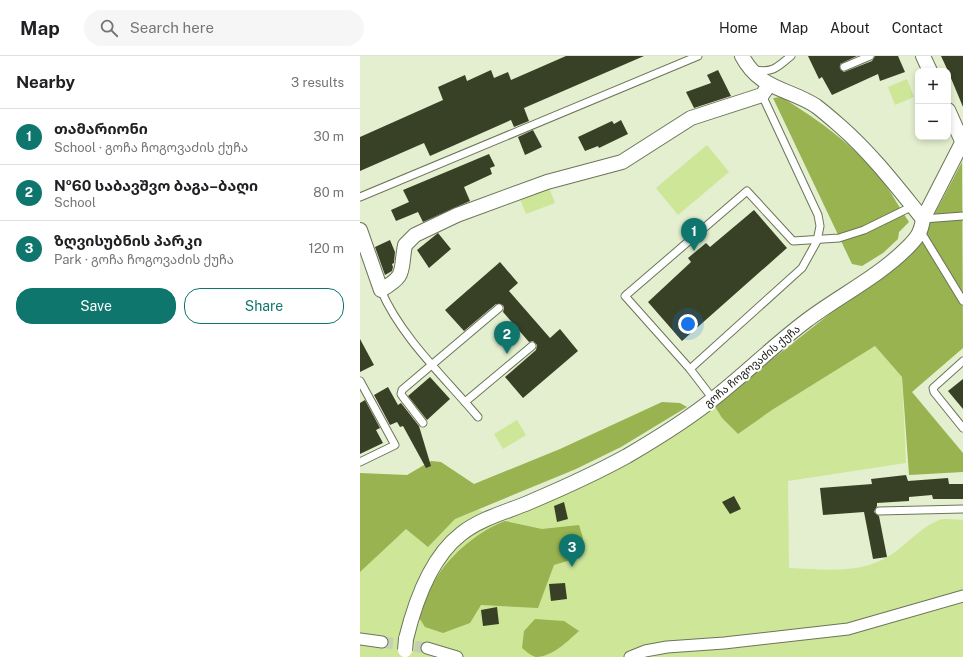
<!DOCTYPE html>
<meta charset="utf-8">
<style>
body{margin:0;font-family:"Public Sans","Noto Sans Georgian",sans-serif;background:#f6f6f6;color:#202124}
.controls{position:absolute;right:12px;top:12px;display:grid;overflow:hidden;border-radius:8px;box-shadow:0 2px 6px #0003}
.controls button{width:36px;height:36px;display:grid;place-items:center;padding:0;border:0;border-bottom:1px solid #e0e0e0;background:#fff;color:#202124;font:20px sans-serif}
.you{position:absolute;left:328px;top:268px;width:14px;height:14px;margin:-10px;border:3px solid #fff;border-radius:50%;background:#1a73e8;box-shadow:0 0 0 6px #1a73e833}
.badge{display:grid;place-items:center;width:26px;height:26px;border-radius:50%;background:#0f766e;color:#fff;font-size:13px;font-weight:700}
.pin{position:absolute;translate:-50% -33px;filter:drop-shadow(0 1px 2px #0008)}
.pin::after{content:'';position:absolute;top:21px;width:14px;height:12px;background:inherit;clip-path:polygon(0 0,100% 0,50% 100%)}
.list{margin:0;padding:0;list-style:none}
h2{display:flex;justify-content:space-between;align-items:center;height:52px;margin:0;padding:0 16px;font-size:17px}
h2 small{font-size:13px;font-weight:400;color:#757577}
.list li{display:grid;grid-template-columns:26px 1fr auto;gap:12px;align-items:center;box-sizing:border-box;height:56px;padding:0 16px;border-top:1px solid #e0e0e0}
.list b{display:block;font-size:15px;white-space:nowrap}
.list p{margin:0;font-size:13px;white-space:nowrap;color:#757577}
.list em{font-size:13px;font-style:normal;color:#757577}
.actions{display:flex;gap:8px;padding:12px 16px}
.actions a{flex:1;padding:9px 0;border:1px solid #0f766e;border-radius:16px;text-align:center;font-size:14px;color:#0f766e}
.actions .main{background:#0f766e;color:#fff}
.icon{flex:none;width:22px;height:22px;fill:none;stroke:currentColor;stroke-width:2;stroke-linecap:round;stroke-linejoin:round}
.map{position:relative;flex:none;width:603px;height:601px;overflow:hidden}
header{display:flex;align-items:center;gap:24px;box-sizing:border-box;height:56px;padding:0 20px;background:#fff;border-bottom:1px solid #e0e0e0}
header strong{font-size:19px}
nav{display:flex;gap:22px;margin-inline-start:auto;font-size:14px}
.search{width:280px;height:36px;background:#f6f6f6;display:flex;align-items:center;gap:10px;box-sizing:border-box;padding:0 14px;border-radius:22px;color:#757577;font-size:15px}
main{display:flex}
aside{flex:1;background:#fff}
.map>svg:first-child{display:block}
.green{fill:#cee698}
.forest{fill:#98b350}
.building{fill:#384026}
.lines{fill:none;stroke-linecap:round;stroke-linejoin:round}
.pedestrian-tunnel{stroke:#c5cfb2;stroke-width:11;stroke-dasharray:11 5.5;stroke-linecap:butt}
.service-casing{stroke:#6b7558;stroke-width:9}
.pedestrian-casing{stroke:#6b7558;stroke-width:13}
.minor-casing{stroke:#6b7558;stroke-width:16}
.service{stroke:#fff;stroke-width:7}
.pedestrian{stroke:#fff;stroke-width:11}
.minor{stroke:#fff;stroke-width:14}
.minor-bridge-casing{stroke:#6b7558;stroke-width:16;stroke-linecap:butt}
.minor-bridge{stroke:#fff;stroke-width:14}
.labels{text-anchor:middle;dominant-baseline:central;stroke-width:4;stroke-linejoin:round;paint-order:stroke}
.street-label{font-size:11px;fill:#14170c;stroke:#fff}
</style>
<header>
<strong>Map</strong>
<div class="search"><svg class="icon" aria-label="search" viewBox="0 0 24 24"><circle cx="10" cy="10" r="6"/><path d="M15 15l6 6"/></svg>Search here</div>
<nav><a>Home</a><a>Map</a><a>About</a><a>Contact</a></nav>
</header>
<main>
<aside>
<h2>Nearby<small>3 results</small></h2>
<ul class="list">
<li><span class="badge">1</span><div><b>თამარიონი</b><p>School · გოჩა ჩოგოვაძის ქუჩა</p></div><em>30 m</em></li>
<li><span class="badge">2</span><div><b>№60 საბავშვო ბაგა–ბაღი</b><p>School</p></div><em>80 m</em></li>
<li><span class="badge">3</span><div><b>ზღვისუბნის პარკი</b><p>Park · გოჩა ჩოგოვაძის ქუჩა</p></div><em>120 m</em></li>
</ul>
<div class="actions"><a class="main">Save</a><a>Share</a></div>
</aside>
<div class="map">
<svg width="603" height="601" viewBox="0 0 603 601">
<rect width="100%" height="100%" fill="#e4efcf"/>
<g class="green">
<path d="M547,23L554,41L535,49L528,31Z"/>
<path d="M347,89L369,116L318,159L296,132Z"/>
<path d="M189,132L195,147L166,158L160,143Z"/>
<path d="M515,290L542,321L546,407L428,425L429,512C462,513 499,519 529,500C546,490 559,472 579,464C585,462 596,464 603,464V601H0V426L45,422L145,465C218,433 291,401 354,349L362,362L378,378L412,354Z"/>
<path d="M157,364L166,379L143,393L134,378Z"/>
</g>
<g class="forest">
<path d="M421,41C459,64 497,91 524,127C533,139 540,153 549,166L539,176L538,183L523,197L502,210L492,208L413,42Z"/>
<path d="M602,106L603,292L552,336L603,397V416L549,419L542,321L515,290L412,354L378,378L362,362L354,349L481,249L563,180Z"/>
<path d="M302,346L320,347L327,351L261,391L216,413L95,463L68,491L46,473L0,516V417L47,419L71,405L81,406L114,428L200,393Z"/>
<path d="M145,465L182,473L219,469L223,482L220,501L194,509L178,552L121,549L110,567L83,577L65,571L58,560C64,547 69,532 77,521C92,497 119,475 145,465Z"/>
<path d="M175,563L204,565L219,575C208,585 192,601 176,601C171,600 166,595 162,592L164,575Z"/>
</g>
<g class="building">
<path d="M206,0H284L164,52L169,65L154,71L151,64L70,100L64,87L0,115V81L83,44L78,31L105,19L107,25L131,14L134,22L148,16L151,24Z"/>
<path d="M448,0H497L480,8V13L484,16L512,5L515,0H538L545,16L520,25L518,18L472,39L462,21L459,23Z"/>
<path d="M581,0H603V51L588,15Z"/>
<path d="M358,14L371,40L334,52L326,36L351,27L347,19Z"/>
<path d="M261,64L268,78L239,92L238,90L225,95L218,81L252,65L254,68Z"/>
<path d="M173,74L182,91L165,99L158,81Z"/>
<path d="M129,98L135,110L130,112L132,118L104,131L110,145L63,166L58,156L36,165L31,154L49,146L43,134Z"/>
<path d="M394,154L427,192L322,285L288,246L331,206L328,202L346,187L350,191Z"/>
<path d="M78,177L91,193L69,212L57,194Z"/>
<path d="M30,184L35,196L34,207L32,208L33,211L32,215L25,219L15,191Z"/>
<path d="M140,206L158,227L149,235L190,282L200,273L218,295L163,342L145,321L176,294L177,289L173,285L169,286L143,256L144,252L143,249L136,248L104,275L85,254Z"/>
<path d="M0,283L14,309L0,316Z"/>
<path d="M70,321L90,343L67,364L48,340Z"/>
<path d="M603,323V353L588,335Z"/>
<path d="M28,331L38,349L41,347L59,370L71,410L66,412L43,370L40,371L37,366L30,369L14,339Z"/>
<path d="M5,344L20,372L16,374L23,387L0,398V347Z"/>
<path d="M546,419L548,425L588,422L589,428H603V443H573L572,439L549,441V445L517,447V450L514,456L519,460L527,501L513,503L504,456L463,459L460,432L512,428L511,423Z"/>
<path d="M374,440L381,453L370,458L362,446Z"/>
<path d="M204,446L208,463L197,466L194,450Z"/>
<path d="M205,527L207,543L191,545L189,528Z"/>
<path d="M137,551L139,568L123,570L121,554Z"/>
</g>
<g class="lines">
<path class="pedestrian-tunnel" d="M22,586L67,592"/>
<defs>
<g id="service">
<path d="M484,11L510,0"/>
<path d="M395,14C414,17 417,11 431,0"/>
<path d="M0,141L338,0"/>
<path d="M563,163L603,160"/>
<path d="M561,176L603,245"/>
<path d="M21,234C40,280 86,323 118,361"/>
<path d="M603,305L573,332L574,336L603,372"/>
<path d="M330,313L265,240L387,135L433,185L479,182L504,174L553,150"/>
<path d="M0,325L35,389L0,406"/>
<path d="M353,343L330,313L442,212L457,185L460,170L458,159L402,39"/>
<path d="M105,346L172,290"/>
<path d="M63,367L43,341L41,338L42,334L139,252"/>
<path d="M519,455L603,453"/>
</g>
<g id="pedestrian">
<path d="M0,583L22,586"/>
<path d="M67,592L97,601"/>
<path d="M270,601L285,595L307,591L364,587L488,573L603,540"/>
</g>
<g id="minor">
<path d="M382,0C400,34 428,32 456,50C464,56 472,63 480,70C512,98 537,131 563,163"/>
<path d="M563,0L570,15"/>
<path d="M588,54L602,85"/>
<path d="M0,174L21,234C47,219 40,216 45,189L55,179L97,159L187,126L262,106L331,62L402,39L409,29"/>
<path d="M46,583C55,546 70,502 101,478C121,462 147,456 170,446C203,432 236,417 267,400C296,383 327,364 353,343C385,318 414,289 446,265C479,240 518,221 547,192C557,182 561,177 563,163L603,85"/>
</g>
</defs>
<use href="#service" class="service-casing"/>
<use href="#pedestrian" class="pedestrian-casing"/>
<use href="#minor" class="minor-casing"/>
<use href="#service" class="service"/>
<use href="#pedestrian" class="pedestrian"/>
<use href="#minor" class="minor"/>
<defs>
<path id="minor-bridge" d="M45,594L46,583"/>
</defs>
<use href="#minor-bridge" class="minor-bridge-casing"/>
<use href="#minor-bridge" class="minor-bridge"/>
</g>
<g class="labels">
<g class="street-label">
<text transform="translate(392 310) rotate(-40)">გოჩა ჩოგოვაძის ქუჩა</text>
</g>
</g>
</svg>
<div class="controls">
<button>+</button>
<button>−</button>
</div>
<div class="you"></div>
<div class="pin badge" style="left:334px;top:195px">1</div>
<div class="pin badge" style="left:147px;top:298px">2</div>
<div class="pin badge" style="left:212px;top:511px">3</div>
</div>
</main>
